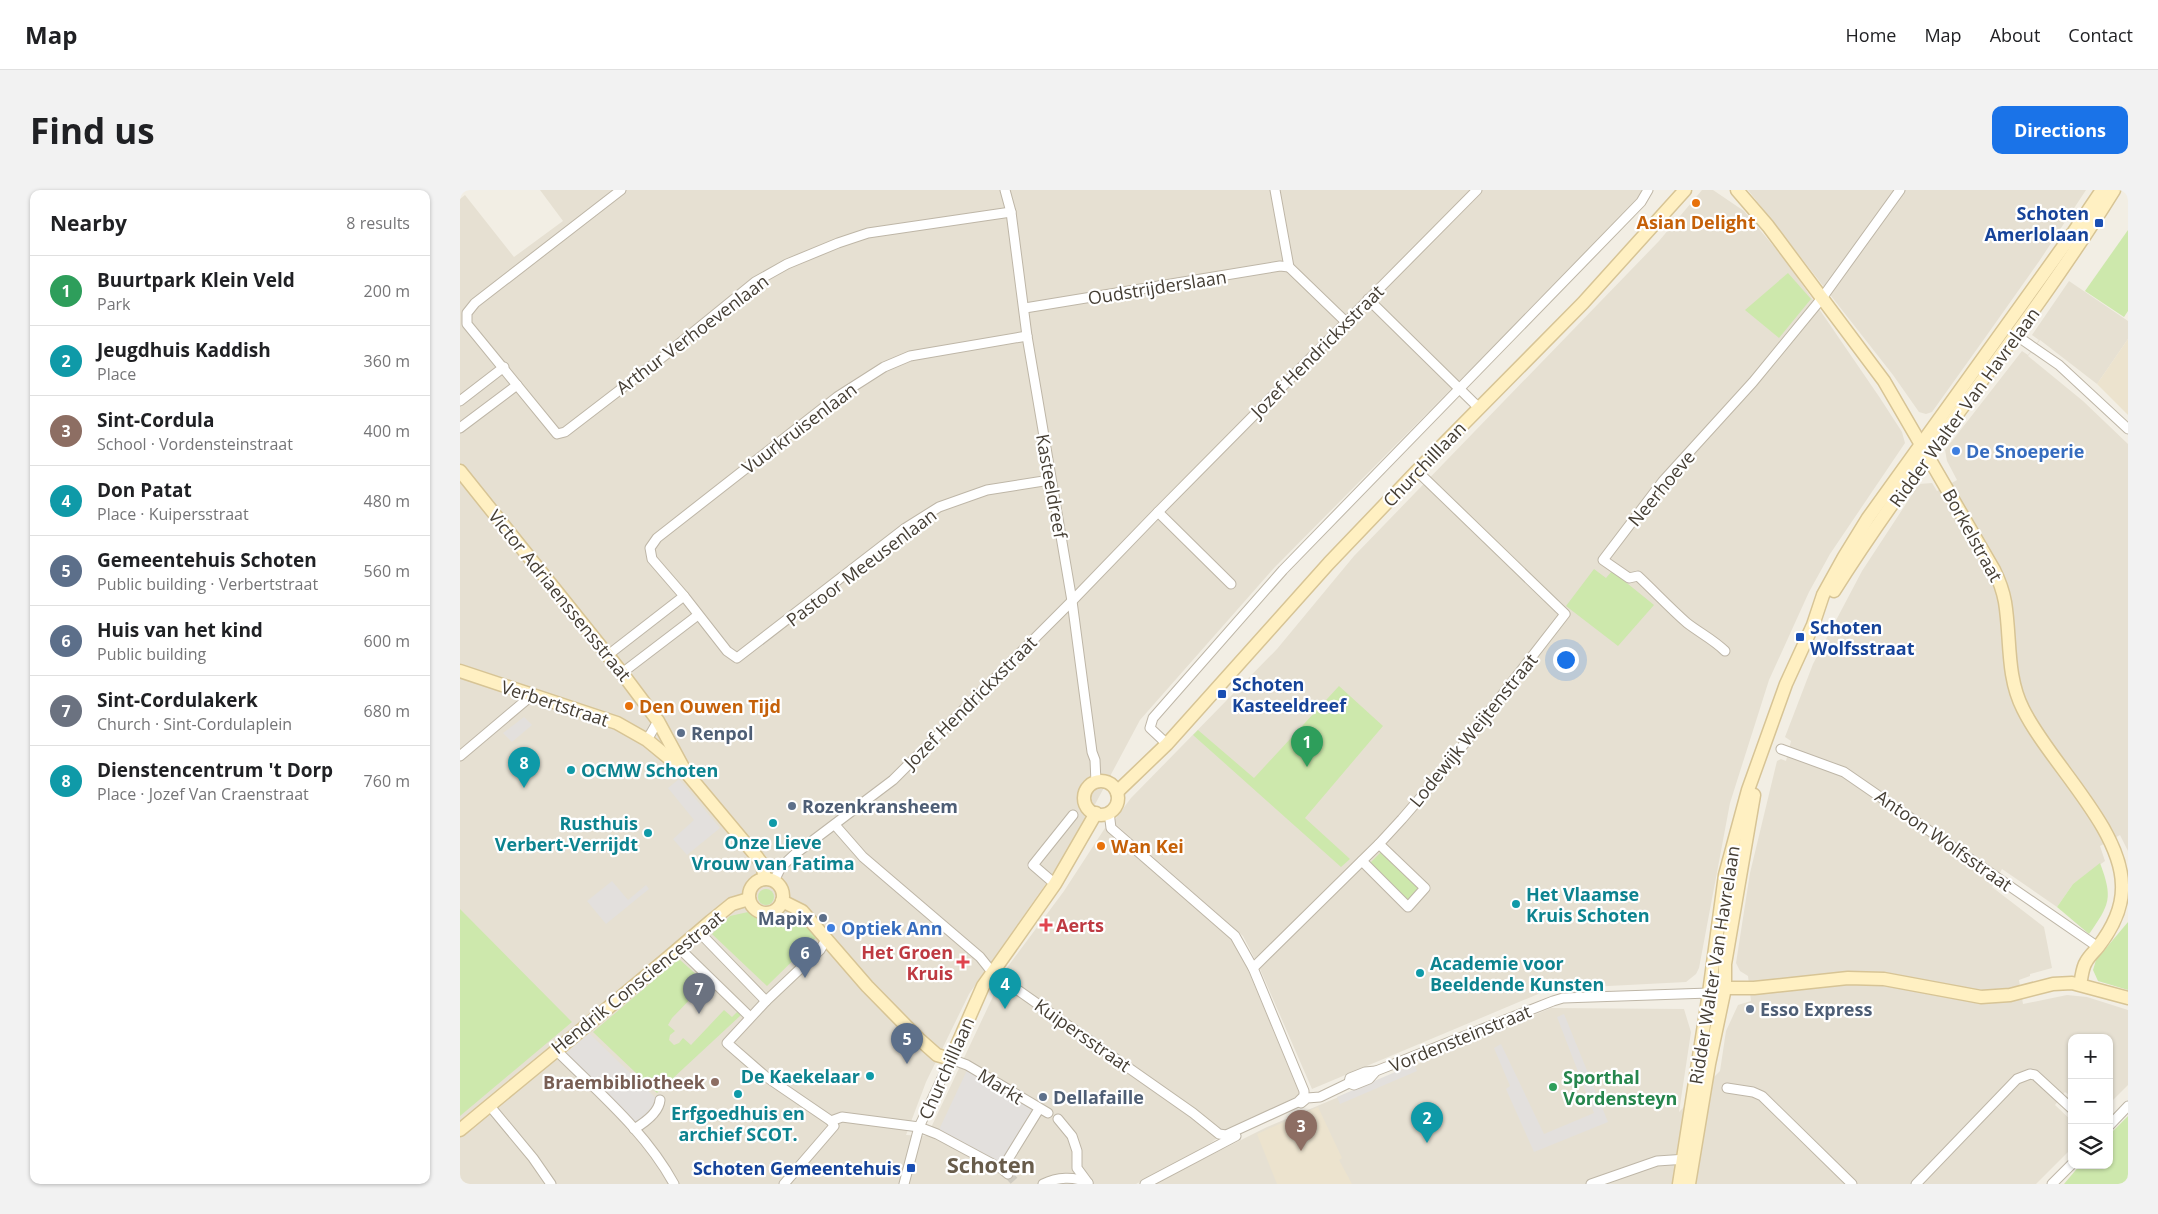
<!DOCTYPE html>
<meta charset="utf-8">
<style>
body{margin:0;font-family:"Open Sans",sans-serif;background:#f2f2f2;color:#202124}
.controls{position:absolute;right:15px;bottom:15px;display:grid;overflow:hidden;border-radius:10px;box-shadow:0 1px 4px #0004}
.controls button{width:45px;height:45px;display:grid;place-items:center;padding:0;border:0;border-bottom:1px solid #e0e0e0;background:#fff;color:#202124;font:25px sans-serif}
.you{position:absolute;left:1105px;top:469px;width:18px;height:18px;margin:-12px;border:4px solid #fff;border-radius:50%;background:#1a73e8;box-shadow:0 0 0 8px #1a73e833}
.badge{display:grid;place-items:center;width:32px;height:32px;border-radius:50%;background:#1a73e8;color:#fff;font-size:16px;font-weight:700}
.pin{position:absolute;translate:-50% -41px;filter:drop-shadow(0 1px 2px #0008)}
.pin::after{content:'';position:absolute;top:26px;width:18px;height:15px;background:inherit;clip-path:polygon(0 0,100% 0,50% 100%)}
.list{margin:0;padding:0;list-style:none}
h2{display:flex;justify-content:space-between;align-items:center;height:65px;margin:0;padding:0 20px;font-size:21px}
h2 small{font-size:16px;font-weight:400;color:#757577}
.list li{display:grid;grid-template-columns:32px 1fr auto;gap:15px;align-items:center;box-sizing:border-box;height:70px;padding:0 20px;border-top:1px solid #e0e0e0}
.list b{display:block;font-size:19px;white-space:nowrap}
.list p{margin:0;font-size:16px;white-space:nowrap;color:#757577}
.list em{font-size:16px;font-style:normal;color:#757577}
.icon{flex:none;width:28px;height:28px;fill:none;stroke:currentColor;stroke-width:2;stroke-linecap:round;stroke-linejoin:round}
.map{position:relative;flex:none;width:1668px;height:994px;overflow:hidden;border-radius:10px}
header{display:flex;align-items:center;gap:30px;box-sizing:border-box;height:70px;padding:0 25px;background:#fff;border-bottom:1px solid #e0e0e0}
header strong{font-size:24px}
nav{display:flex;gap:28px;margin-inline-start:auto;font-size:18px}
.intro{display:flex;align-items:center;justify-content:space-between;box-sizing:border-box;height:120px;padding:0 30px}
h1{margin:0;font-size:35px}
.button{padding:12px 22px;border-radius:10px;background:#1a73e8;color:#fff;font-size:18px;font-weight:700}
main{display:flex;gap:30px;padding:0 30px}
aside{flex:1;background:#fff;border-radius:10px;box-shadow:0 1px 4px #0004}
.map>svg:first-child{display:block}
.residential{fill:#e6e0d2}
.education{fill:#ece3ce}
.green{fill:#cde8ac}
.parking{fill:#e3e0dd}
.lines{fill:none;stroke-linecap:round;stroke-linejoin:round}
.street-tunnel{stroke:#cfcbc1;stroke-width:9;stroke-dasharray:9 4.5;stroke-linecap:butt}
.street-casing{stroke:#beb6a7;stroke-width:11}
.secondary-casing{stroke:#d7c495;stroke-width:15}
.street{stroke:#fff;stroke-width:9}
.secondary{stroke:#fff0c2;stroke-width:12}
.food-dot{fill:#e8710a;stroke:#fff;stroke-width:2}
.transit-dot{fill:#1a4fb4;stroke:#fff;stroke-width:2}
.shop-dot{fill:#3f7fe0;stroke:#fff;stroke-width:2}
.service-dot{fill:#5c6f8a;stroke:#fff;stroke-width:2}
.culture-dot{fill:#0f9aa8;stroke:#fff;stroke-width:2}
.health-dot{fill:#e0444e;stroke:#fff;stroke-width:2}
.education-dot{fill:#8d6e63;stroke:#fff;stroke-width:2}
.leisure-dot{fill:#2e9e5b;stroke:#fff;stroke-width:2}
.labels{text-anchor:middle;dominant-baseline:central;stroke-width:4.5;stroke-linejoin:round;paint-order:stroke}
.transit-label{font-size:18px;font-weight:bold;fill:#164399;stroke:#fff;text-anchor:end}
.food-label{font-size:18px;font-weight:bold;fill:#c56008;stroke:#fff;text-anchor:start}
.street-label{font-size:18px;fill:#453e34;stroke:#fff}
.shop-label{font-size:18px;font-weight:bold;fill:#366cbe;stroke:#fff;text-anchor:start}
.service-label{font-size:18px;font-weight:bold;fill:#4e5e75;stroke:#fff;text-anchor:start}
.culture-label{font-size:18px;font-weight:bold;fill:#0d838f;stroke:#fff;text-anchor:start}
.health-label{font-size:18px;font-weight:bold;fill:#be3a42;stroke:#fff;text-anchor:start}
.leisure-label{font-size:18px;font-weight:bold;fill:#27864d;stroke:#fff;text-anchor:start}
.education-label{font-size:18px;font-weight:bold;fill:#785e54;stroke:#fff;text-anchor:end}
.district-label{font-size:22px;font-weight:bold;fill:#685c4b;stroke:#fff}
</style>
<header>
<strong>Map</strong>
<nav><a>Home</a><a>Map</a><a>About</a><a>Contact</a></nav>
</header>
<div class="intro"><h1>Find us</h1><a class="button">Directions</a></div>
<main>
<aside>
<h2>Nearby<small>8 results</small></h2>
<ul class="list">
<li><span class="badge" style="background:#2e9e5b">1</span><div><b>Buurtpark Klein Veld</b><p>Park</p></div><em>200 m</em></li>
<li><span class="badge" style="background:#0f9aa8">2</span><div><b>Jeugdhuis Kaddish</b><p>Place</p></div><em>360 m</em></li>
<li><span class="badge" style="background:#8d6e63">3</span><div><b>Sint-Cordula</b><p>School · Vordensteinstraat</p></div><em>400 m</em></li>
<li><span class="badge" style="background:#0f9aa8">4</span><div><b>Don Patat</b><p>Place · Kuipersstraat</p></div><em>480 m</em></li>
<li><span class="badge" style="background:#5c6f8a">5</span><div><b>Gemeentehuis Schoten</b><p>Public building · Verbertstraat</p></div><em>560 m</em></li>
<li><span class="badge" style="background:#5c6f8a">6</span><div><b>Huis van het kind</b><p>Public building</p></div><em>600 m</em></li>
<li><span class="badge" style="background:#6b7280">7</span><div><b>Sint-Cordulakerk</b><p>Church · Sint-Cordulaplein</p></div><em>680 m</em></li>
<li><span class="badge" style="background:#0f9aa8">8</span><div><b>Dienstencentrum 't Dorp</b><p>Place · Jozef Van Craenstraat</p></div><em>760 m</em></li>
</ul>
</aside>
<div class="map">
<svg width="1668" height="994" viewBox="0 0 1668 994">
<rect width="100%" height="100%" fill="#f2eee4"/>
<g class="residential">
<path d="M80,0H1181L1182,6L814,378L680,530L615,652L509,804L466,892L446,945L467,946L546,779L604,701L645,638L776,751L840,905L766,942L742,959L676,994H0V9L5,5L54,67L103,31Z"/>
<path d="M1242,0H1253L1284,21L1327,72L1420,208L1442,242L1445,253L1370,364L1349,402L1309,490L1270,613L1239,778L1236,784L1226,792L1090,799L852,899L800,779L783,746L653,632L671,608L817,459L894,366L1199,51Z"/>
<path d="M1288,0H1626L1580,70L1522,152L1472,222L1466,224L1459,222L1433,185Z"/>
<path d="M1609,91L1668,131V149L1637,194L1580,150L1568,166L1623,211L1668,254V661L1660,645L1640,656L1645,671L1613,694L1597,717L1542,679L1532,697L1584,737L1592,778L1570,784V786L1559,790L1563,814L1607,805L1627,807L1668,820V895L1649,914V848H1612V907L1605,902L1595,915L1612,931V958L1576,994H693L807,937L1091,818L1224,819L1231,842L1219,922L1260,881L1266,841L1278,815L1291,811L1288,786L1280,781L1276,773L1290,683L1317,571L1321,569L1326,571L1331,551L1325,547L1353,474L1402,381L1459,294L1472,293L1477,301L1497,290L1487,271L1485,260L1562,161L1568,165L1579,150L1572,145Z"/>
</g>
<g class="education">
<path d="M1668,149V225L1637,194Z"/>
<path d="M858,917L882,968L879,970L892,994H817L797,944Z"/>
</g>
<g class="green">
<path d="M1668,40V121L1664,127L1625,101Z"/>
<path d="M1328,83L1351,109L1319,148L1285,120Z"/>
<path d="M1134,379L1146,388L1152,381L1194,415L1158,456L1106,416Z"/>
<path d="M879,496L923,536L845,628L890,669L881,677L733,545L738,540L794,588Z"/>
<path d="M922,661L960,699L948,711L910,673Z"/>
<path d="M1640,673C1653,708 1650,714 1629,744L1597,717L1613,694Z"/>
<circle cx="306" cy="707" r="8"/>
<path d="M0,719L112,832L0,926Z"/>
<path d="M288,722C307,735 313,731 333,723L357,747L307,796L252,744L270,726Z"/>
<path d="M1668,732V800L1638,791L1633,780L1636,770Z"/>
<path d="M219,769L247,794L242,797L212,828L208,835L215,841L210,845L209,850L214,855L219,853L223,848L231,855L264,820L272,827L278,821L281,825L197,903L133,842Z"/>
<path d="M1668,926V994H1604L1620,975H1649V945Z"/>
</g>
<g class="parking">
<path d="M64,527L72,535L52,552L43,543Z"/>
<path d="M219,589L260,638L227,665L213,649L234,630L208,598Z"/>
<path d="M152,691L168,710L186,695L189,699L146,734L127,711Z"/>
<path d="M1104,824L1148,932L1074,962L1046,899L1050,896L1034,858L1041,854L1084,944L1134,923L1097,827Z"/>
<path d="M129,843L198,910L176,935L104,865Z"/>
<path d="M954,874L957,881L880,914L877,907Z"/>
<path d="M509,876L579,919L542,979L477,944Z"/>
</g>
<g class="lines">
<path class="street-tunnel" d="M548,984L557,994"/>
<defs>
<g id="street">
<path d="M161,0L15,113L7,123V134L97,244L105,242L204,166L295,92L327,74L378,53L408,43L551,22"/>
<path d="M545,0L551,22L567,146L612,411L632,562L635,570L636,592"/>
<path d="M815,0L829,77L887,133"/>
<path d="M908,109L1019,218"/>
<path d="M565,118L820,76L829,77"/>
<path d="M567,146L450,166L424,177L377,207L197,348L190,358L192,369L224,406L267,461L277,468L444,339L479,317L527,300L590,290"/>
<path d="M1557,146L1599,175L1668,239"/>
<path d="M0,211L44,177"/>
<path d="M0,238L57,195"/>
<path d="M698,322L771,394"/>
<path d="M1265,461C1254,450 1240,443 1227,433C1210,418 1195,402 1178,386L1169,388L1143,370L1203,291L1293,192L1362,108L1440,0"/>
<path d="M148,465L224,406"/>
<path d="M162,483L238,425"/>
<path d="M187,550L198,531"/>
<path d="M707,554L690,538L693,528L823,380L1181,12L1188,0"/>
<path d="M1321,559L1384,582L1638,757"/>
<path d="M0,566L71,506"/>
<path d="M375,635L403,667L520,767L532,782L733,923L759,944L766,945L838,912L844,906V901L793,778L775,746L651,638L649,622"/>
<path d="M902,671L948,717L965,698L919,654"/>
<path d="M314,691L321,677L335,664L433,590L612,411L698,322L1017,0"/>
<path d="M595,694L573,675L613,625"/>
<path d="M239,742L306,811"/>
<path d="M367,748L360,760L306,811L267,853L305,886L371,931"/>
<path d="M219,758L290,827"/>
<path d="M793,778L919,654L942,629L980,585L1105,424L957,281"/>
<path d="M96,860C138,902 186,942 214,994"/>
<path d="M889,893L890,888L905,882L916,881"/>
<path d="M1267,898L1293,902L1302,906L1392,994"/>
<path d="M841,913L847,908L860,907L889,893L894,895L909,889L916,881L1093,811L1103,808L1249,803"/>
<path d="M29,915L73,968L91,994"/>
<path d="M598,929L612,946L617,961V978L628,993"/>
<path d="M371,931L382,927L459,937L477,944L542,979L548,984"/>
<path d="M1649,936L1668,916"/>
<path d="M174,939C184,933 199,923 200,910"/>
<path d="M542,979L579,919"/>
<path d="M324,994L374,936L371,931"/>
<path d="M444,994L459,937L491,869L507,875L588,923"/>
<path d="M583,994C597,987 614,986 628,993"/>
<path d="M685,994L776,946"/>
<path d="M1131,994L1197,971L1227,969"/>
<path d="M1456,994L1557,889L1570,884L1575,885L1612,919"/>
<path d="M1592,994L1612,974"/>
</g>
<g id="secondary">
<path d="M1277,0L1308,36L1424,191L1534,380C1539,390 1543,401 1545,412C1551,448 1546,486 1563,519C1589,572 1661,637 1662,695C1663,719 1652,739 1638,757C1634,762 1629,766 1626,772C1622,778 1622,787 1620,794"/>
<path d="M0,281L162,483L198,531L225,581L297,667L302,674L305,689"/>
<path d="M1374,401C1461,263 1568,139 1654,0"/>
<path d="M0,481L157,533L187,550L221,578"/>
<circle cx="641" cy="608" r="17"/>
<path d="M657,602L707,554L869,373L957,281L1123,113L1225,0"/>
<circle cx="306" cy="706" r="17"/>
<path d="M322,711L342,721L407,796L459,849L477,865L491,869L523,796L595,694L636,623"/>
<path d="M1257,801L1265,798H1294L1388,788L1424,789L1521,807L1550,805L1593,794L1612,793L1668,808"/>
<path d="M0,940C84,870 169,802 251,731L272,714L289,709"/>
<path d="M1219,994L1249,803L1265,685L1288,600L1326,494L1353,435L1363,405L1384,367L1408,328L1613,43L1642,0"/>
<path d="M1229,994L1249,874L1265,798V774L1294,605"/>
</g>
</defs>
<use href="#street" class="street-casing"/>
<use href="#secondary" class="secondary-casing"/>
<use href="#street" class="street"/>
<use href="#secondary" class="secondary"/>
</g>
<g class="food-dot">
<circle cx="1236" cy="13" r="5"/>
<circle cx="169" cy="516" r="5"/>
<circle cx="641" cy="656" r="5"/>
</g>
<g class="transit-dot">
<rect x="1634" y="28" width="10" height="10" rx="2.5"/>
<rect x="1335" y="442" width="10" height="10" rx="2.5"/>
<rect x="757" y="499" width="10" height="10" rx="2.5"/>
<rect x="446" y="973" width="10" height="10" rx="2.5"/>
</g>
<g class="shop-dot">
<circle cx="1496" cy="261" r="5"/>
<circle cx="371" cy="738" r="5"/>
</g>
<g class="service-dot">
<circle cx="221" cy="543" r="5"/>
<circle cx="332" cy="616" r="5"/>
<circle cx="363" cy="728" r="5"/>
<circle cx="1290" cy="819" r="5"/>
<circle cx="583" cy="907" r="5"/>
</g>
<g class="culture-dot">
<circle cx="111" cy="580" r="5"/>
<circle cx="313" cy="633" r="5"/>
<circle cx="188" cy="643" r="5"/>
<circle cx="1056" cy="714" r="5"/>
<circle cx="960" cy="783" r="5"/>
<circle cx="410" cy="886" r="5"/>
<circle cx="278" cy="904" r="5"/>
</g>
<g class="health-dot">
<path d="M583.5 727.5h5v5h5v5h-5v5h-5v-5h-5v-5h5z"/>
<path d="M500.5 764.5h5v5h5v5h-5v5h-5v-5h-5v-5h5z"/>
</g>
<circle class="education-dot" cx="255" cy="892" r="5"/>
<circle class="leisure-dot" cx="1093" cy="897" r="5"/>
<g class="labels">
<g class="transit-label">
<text x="1629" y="23">Schoten<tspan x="1629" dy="21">Amerlolaan</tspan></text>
<text x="1350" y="437" text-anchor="start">Schoten<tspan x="1350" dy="21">Wolfsstraat</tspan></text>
<text x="772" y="494" text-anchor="start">Schoten<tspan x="772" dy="21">Kasteeldreef</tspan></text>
<text x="441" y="978">Schoten Gemeentehuis</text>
</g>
<g class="food-label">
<text x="1236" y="32" text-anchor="middle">Asian Delight</text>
<text x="179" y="516">Den Ouwen Tijd</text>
<text x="651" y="656">Wan Kei</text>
</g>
<g class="street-label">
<text transform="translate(697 97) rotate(-9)">Oudstrijderslaan</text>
<text transform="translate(232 144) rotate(-37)">Arthur Verhoevenlaan</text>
<text transform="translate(857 161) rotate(-45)">Jozef Hendrickxstraat</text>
<text transform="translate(1504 217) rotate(-54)">Ridder Walter Van Havrelaan</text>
<text transform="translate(339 238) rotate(-37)">Vuurkruisenlaan</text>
<text transform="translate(964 274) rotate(-46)">Churchilllaan</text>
<text transform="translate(592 296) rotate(80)">Kasteeldreef</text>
<text transform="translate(1201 298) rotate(-50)">Neerhoeve</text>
<text transform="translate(1513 345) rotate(61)">Borkelstraat</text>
<text transform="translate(401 377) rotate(-37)">Pastoor Meeusenlaan</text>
<text transform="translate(100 405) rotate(51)">Victor Adriaenssensstraat</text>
<text transform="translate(510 512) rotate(-45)">Jozef Hendrickxstraat</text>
<text transform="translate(95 513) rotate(18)">Verbertstraat</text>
<text transform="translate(1013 540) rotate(-51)">Lodewijk Weijtenstraat</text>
<text transform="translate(1484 650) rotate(35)">Antoon Wolfsstraat</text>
<text transform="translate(1254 775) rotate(-81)">Ridder Walter Van Havrelaan</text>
<text transform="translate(177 792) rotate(-39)">Hendrik Consciencestraat</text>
<text transform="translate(623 845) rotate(35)">Kuipersstraat</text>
<text transform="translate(1000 848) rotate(-22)">Vordensteinstraat</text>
<text transform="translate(486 878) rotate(-66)">Churchilllaan</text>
<text transform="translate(541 896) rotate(32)">Markt</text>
</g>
<g class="shop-label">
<text x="1506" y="261">De Snoeperie</text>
<text x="381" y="738">Optiek Ann</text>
</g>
<g class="service-label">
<text x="231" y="543">Renpol</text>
<text x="342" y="616">Rozenkransheem</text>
<text x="353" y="728" text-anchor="end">Mapix</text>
<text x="1300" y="819">Esso Express</text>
<text x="593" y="907">Dellafaille</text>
</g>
<g class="culture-label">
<text x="121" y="580">OCMW Schoten</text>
<text x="178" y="633" text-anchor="end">Rusthuis<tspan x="178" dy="21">Verbert-Verrijdt</tspan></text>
<text x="313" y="652" text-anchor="middle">Onze Lieve<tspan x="313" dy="21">Vrouw van Fatima</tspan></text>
<text x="1066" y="704">Het Vlaamse<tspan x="1066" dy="21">Kruis Schoten</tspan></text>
<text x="970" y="773">Academie voor<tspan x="970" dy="21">Beeldende Kunsten</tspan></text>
<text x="400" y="886" text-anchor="end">De Kaekelaar</text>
<text x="278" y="923" text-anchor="middle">Erfgoedhuis en<tspan x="278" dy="21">archief SCOT.</tspan></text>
</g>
<g class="health-label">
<text x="596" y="735">Aerts</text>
<text x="493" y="762" text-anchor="end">Het Groen<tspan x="493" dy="21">Kruis</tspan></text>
</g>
<g class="leisure-label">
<text x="1103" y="887">Sporthal<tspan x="1103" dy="21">Vordensteyn</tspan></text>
</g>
<g class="education-label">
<text x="245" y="892">Braembibliotheek</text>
</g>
<g class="district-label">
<text x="531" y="974">Schoten</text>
</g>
</g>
</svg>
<div class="controls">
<button>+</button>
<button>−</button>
<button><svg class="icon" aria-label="layers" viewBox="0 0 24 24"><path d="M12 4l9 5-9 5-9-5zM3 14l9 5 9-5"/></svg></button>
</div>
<div class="you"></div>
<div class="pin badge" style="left:847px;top:577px;background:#2e9e5b">1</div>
<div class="pin badge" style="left:967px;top:953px;background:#0f9aa8">2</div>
<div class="pin badge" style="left:841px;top:961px;background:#8d6e63">3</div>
<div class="pin badge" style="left:545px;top:819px;background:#0f9aa8">4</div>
<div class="pin badge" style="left:447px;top:874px;background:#5c6f8a">5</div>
<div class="pin badge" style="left:345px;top:788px;background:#5c6f8a">6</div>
<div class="pin badge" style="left:239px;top:824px;background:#6b7280">7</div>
<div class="pin badge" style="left:64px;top:598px;background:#0f9aa8">8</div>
</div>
</main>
